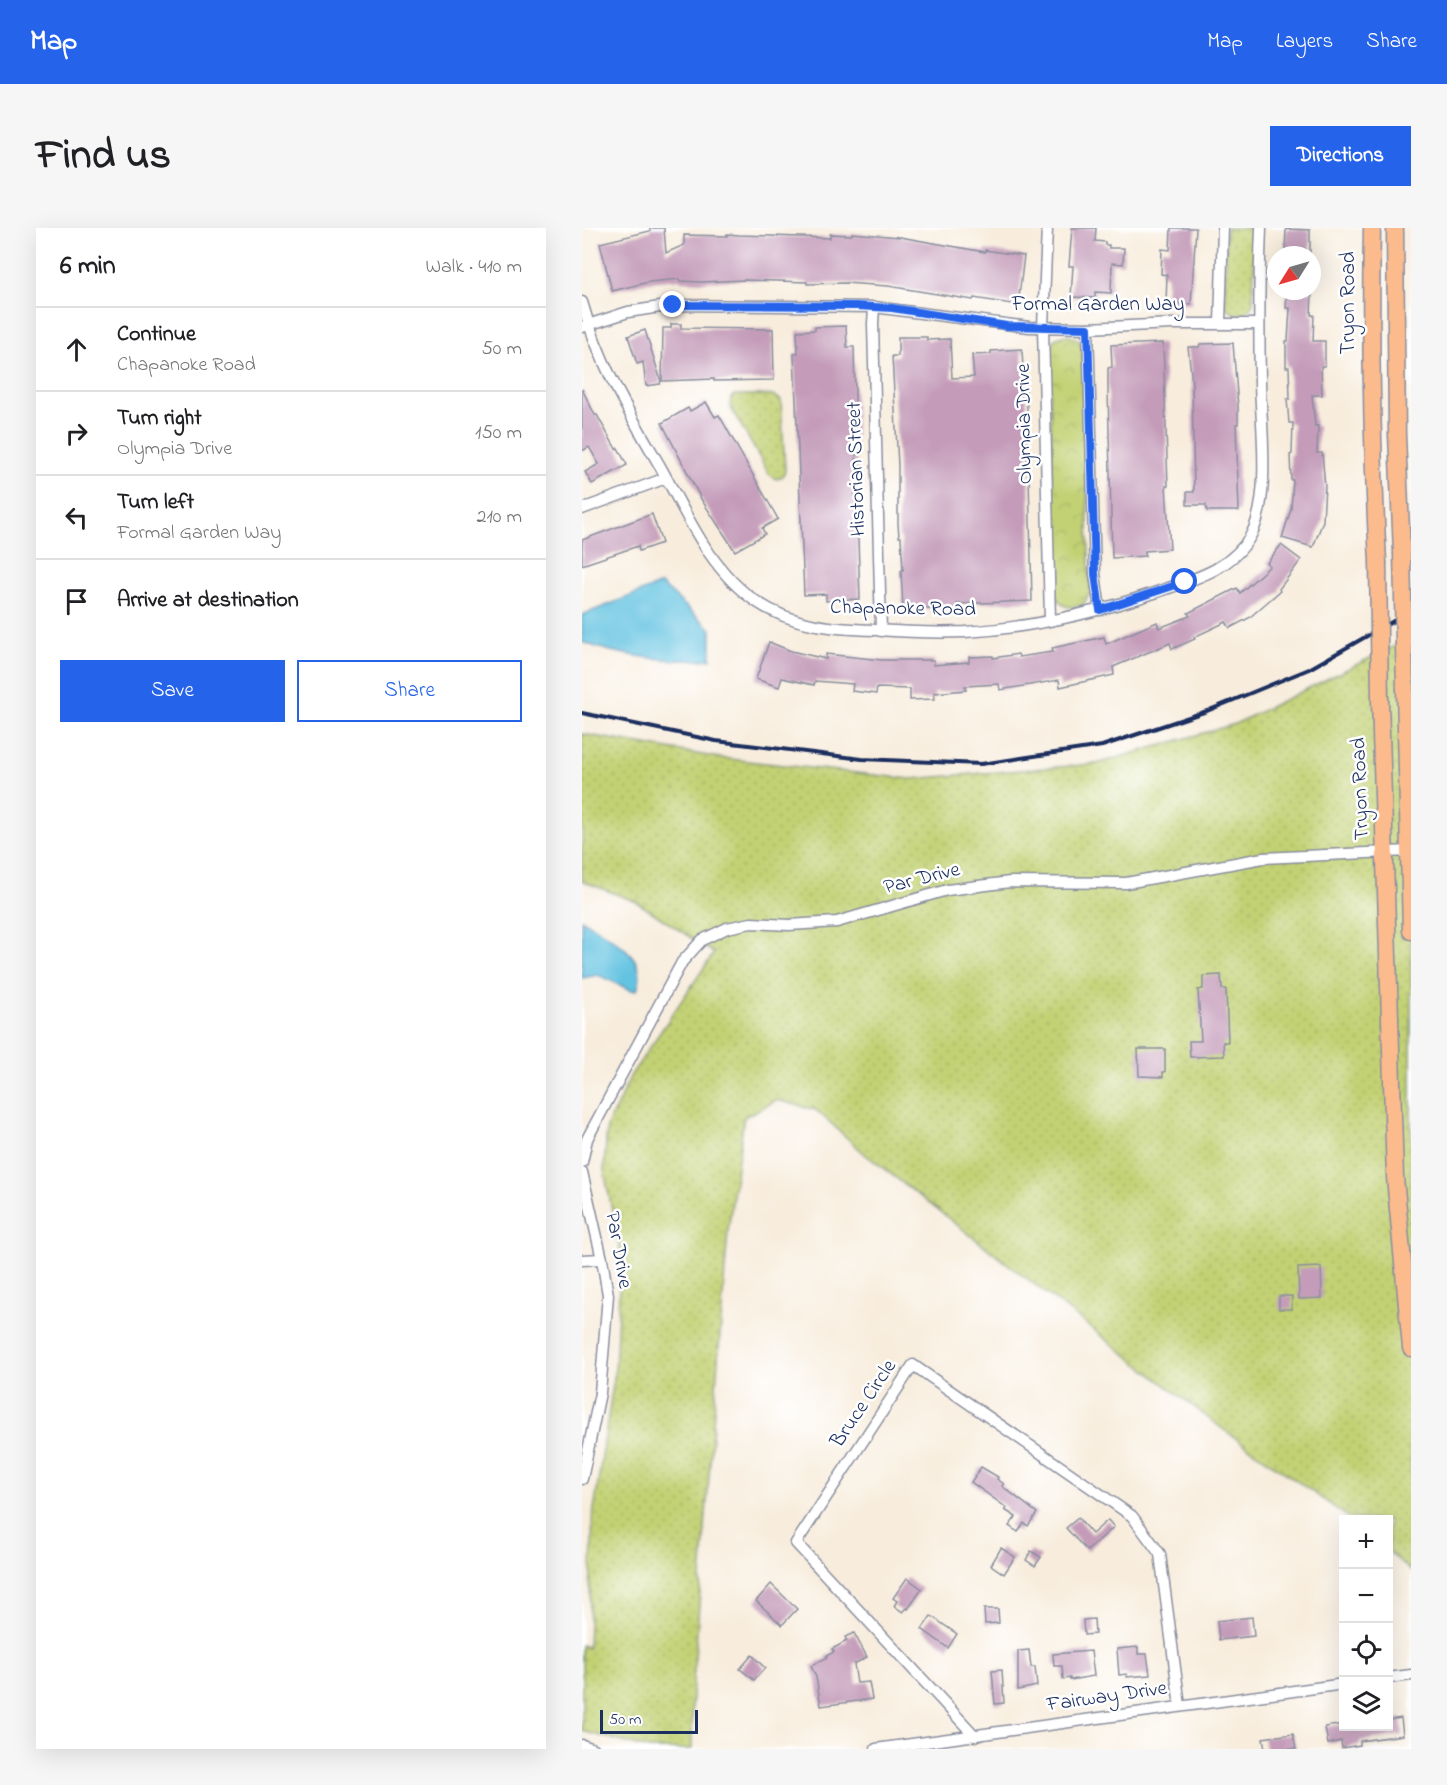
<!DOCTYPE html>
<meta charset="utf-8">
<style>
body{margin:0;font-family:"Indie Flower",sans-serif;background:#f6f6f6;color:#202124}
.controls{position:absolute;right:18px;bottom:18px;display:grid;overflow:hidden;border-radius:0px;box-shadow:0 6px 24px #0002}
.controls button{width:54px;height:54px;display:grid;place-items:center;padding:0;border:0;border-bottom:2px solid #e0e0e0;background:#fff;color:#202124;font:30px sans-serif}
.compass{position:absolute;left:685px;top:18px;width:54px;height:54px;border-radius:50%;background:#fff;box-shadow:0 6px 24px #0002;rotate:233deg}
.scale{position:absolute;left:18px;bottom:15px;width:98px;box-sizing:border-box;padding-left:6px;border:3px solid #1b2f5e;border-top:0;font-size:16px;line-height:21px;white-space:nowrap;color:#1b2f5e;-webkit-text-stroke:4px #fff;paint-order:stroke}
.stop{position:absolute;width:18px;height:18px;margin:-14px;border:4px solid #2563eb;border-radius:50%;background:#fff}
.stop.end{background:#2563eb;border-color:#fff;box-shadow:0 2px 6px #0008}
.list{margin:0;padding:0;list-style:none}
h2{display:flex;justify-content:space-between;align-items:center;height:78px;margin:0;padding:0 24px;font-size:26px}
h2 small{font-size:20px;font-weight:400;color:#757577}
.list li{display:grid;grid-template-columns:39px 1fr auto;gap:18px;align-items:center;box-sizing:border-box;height:84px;padding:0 24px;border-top:2px solid #e0e0e0}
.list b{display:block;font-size:22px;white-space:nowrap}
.list p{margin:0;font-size:20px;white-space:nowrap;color:#757577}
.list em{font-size:20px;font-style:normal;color:#757577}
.actions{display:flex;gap:12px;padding:18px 24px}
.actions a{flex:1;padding:14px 0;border:2px solid #2563eb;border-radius:0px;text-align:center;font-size:21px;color:#2563eb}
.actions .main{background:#2563eb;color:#fff}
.icon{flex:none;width:33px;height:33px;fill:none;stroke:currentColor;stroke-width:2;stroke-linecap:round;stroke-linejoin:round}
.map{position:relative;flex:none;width:829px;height:1521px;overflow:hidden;border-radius:0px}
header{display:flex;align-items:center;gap:36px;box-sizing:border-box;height:84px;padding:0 30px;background:#2563eb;color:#fff}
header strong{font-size:28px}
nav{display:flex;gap:33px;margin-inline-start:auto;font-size:21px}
.intro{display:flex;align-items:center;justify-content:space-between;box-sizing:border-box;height:144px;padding:0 36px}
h1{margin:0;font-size:42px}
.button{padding:15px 27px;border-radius:0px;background:#2563eb;color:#fff;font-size:21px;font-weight:700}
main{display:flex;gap:36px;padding:0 36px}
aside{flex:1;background:#fff;border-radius:0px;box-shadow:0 6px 24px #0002}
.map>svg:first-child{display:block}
.grass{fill:url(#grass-dots);stroke:#6e8068;stroke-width:1.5}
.park{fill:url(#park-crowns);stroke:#6e8068;stroke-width:1.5}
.water{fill:#63c3e1;stroke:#3f79a0;stroke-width:1.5}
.building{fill:#c49cba}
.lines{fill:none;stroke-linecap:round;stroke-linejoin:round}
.street-casing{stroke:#8a8e9e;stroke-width:13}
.primary-casing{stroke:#8a8e9e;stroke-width:19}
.street{stroke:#fff;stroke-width:10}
.primary{stroke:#fbbb8d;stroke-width:16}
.rail{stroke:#1b2f5e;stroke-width:4}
.primary-bridge-casing{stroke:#8a8e9e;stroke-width:19;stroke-linecap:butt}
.primary-bridge{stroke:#fbbb8d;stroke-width:16}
.route{stroke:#2563eb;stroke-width:8}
.labels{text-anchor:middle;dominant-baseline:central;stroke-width:5;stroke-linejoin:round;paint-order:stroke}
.street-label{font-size:21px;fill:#1b2f5e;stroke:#fff}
</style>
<header>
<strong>Map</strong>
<nav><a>Map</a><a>Layers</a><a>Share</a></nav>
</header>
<div class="intro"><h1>Find us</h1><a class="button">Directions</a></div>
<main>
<aside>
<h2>6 min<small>Walk · 410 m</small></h2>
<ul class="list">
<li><svg class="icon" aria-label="ahead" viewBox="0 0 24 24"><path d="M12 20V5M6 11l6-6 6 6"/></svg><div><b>Continue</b><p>Chapanoke Road</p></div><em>50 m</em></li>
<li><svg class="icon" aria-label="right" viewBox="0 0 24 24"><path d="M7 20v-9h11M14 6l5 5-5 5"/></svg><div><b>Turn right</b><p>Olympia Drive</p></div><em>150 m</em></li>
<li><svg class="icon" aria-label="left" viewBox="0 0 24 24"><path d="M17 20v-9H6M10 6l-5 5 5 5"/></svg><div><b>Turn left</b><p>Formal Garden Way</p></div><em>210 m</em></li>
<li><svg class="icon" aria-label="arrive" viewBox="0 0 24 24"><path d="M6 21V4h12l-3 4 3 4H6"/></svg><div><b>Arrive at destination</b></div></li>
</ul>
<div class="actions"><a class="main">Save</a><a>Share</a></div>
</aside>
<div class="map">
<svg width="829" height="1521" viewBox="0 0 829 1521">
<defs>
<pattern id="grass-dots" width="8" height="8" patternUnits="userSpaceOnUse" patternTransform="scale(1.5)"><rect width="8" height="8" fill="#c2d173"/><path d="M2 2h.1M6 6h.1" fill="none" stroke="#a6b466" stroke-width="1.8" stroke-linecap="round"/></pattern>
<pattern id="park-crowns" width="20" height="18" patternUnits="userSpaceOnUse" patternTransform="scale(1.5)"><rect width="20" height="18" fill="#c2d173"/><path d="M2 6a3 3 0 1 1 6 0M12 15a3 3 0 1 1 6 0" fill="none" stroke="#a6b466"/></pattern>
</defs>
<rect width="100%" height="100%" fill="#fff"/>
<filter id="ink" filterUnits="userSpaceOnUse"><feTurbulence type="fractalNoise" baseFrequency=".0167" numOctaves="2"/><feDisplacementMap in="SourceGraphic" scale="12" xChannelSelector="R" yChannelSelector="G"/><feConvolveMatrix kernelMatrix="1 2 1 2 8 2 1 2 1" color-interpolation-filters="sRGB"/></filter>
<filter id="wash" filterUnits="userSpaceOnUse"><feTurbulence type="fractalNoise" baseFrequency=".008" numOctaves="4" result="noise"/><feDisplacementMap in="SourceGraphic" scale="24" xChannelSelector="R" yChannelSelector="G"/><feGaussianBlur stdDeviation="1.35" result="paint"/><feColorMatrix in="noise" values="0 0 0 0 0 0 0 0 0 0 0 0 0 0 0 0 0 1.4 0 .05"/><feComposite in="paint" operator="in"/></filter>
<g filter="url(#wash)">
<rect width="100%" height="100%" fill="#f8eddd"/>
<g class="grass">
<path d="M644,0H673L671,75C665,90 652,90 643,77Z"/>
<path d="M152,167H191L199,172L203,242C202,248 200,250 194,251L187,246L148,178L149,170Z"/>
<path d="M829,410V1343L807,1324L806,1292L769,1291L642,1202L284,927L234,882L195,872L162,889L146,1003L110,1467V1521H67L0,1503V1417L6,1420L11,1288L33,1143L39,1026L22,943L25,899L49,847L132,725L55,674L0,653V506L138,530L329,551L514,536L653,496Z"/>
</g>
<path class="park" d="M484,107L496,111L501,122L508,365L501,377C487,381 479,380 473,366L467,119L473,111Z"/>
<g class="water">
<path d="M79,356L129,401V431C92,435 35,428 0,414V387Z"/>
<path d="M0,691C22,708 70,725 55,762H49L16,747L0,750Z"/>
</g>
<g id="blocks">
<g class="building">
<path d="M68,0H82L84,25L102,17V7L145,8V6L157,7L248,10V6L270,7V5L318,9L403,24V22L442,28L436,77L392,70L391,72L306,58L263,55L225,56V54L162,52L119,54L98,53V51L67,54L30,63L18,15L68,3Z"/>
<path d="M490,0H514L513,13L523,14V17H527V20H542L541,36L530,35L529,65L513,64V70L489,69L491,38H487Z"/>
<path d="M589,0H614L609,76L584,75L585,47L579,46L580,21L588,22Z"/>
<path d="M704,1L728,2V26L703,25Z"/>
<path d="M705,63H730L729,87H732L731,113H743V138H739L740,167H730L733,198H736L735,225H740L743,258L741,293L731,319L700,310L709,281L711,252H709L708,227L710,226L711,195H707L705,171H708L707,139H704V113H706L708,80H704Z"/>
<path d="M89,96H99V100L191,101L192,152L132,153V151L80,153L81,100H89Z"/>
<path d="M264,98L265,119H272L275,264H273V290H275L276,310L278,371L244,373V366L222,367L212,126L216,125L215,103L233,102V99Z"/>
<path d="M63,102L79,153L78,156L64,158L61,134L55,136L46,108Z"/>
<path d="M316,109H345V112L368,111L370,150L392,149L390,127L409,126V123L440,121L441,142H443L445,181V222L446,249H447L450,373L375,376V381H321L319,343L321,342L319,309H317L316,295V237L310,128H316Z"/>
<path d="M581,115L586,258H584L588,321L563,323V328L530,330L526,162V140L530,139L529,117Z"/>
<path d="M651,115L656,179V196H654L657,283H625L624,277H605V264H612L610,155L606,119H617L618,116Z"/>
<path d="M0,161L13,187H15L34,221L36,220L45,237L10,256L3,244L17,236L7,219L0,223Z"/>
<path d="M124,174L133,189L137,187L196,291L180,300L183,306L153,323L119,271L80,195L106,180L108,183Z"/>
<path d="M70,286L80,315L57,323L56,318L0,337V312Z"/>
<path d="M699,317L719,332L697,361L698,363L667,390L648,400L644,394L612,409L613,411L590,421L588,415L531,439L532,447L478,459L477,452L418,462L417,456L383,458L384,462L352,465L353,471L328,472V461L295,460L294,466L270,463L271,456L233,453L232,457L200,450L197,459L174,451L187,414L209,423L244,431V426L300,432H352V437L387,434V429L411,428V430L436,426L437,429L471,424L470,420L522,409L524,416L575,394L577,400L608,388L606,385L655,360L658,365L688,338L685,335Z"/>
<path d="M639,747L640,761H644L646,814H641L642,828L608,829L607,813H619L616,762L621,761V748Z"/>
<path d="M556,821H583V844H581V849L557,848Z"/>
<path d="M739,1039L740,1070L717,1071L716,1040Z"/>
<rect x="697" y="1068" width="13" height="13"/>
<path d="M399,1239L416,1249L415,1251L422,1256L420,1258L455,1285L446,1298L442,1295L436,1304L427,1298L434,1289L423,1282L425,1280L389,1254Z"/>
<path d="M496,1290L510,1306L526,1292L532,1299L505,1323L484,1300Z"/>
<path d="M419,1320L433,1329L422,1346L409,1337Z"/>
<path d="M449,1323L459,1329L453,1338L444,1332Z"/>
<path d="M325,1350L340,1361L326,1381L325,1380L321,1384L312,1378L315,1373L311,1370Z"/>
<path d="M189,1356L215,1381L200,1397L174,1373Z"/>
<path d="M402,1381H416L417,1395L403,1396Z"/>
<path d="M349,1388L375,1406L366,1420L340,1401Z"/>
<path d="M670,1389L672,1408L637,1412L635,1393Z"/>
<path d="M512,1391L513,1406L502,1407L501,1392Z"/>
<path d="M272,1405L285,1429L272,1436L275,1455L287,1454L290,1471L239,1478L234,1449L229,1438L245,1430L244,1428L252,1424L250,1421L265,1413L263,1409Z"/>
<path d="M556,1419V1426H565L568,1447L545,1449V1446L537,1447L535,1421Z"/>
<path d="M447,1422L449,1439H453L455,1458L436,1462V1423Z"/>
<path d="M509,1423L512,1448L488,1452V1450L481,1451L480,1438H472L471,1426Z"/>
<path d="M170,1427L183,1440L172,1452L158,1441Z"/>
<path d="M420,1442L422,1475L413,1476L410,1443Z"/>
<path d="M819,1490L821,1507L778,1513V1517L760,1520L759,1513L746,1516L743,1499L762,1496V1498H807V1492Z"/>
<path d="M711,1506L714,1521H683L681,1510Z"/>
</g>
</g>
</g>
<g filter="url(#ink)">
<use href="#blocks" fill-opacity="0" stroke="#8a8e9e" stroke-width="1.5"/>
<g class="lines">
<defs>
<g id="street">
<path d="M465,0L461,99L468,392"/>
<path d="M0,74C18,138 47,184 79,240C105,287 129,344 175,374C211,398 252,401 294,402C324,404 354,405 383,404C448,400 513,385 575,364C609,352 650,342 669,307C689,269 679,198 678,154C677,103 677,51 679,0"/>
<path d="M292,79L291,96L299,403"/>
<path d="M638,95L641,0"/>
<path d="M0,99L46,84L91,77L292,79L447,99L506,100L590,96H677"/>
<path d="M506,100L513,346L518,382"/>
<path d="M0,281L84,250"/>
<path d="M0,934L5,911L100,734L120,712L145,700L169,695L207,697L255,694L365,662L428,654L544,655L681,630L827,623"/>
<path d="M0,944L20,1031L26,1067L18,1165L0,1251"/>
<path d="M0,1032L20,1031"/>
<path d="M806,1450L829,1447"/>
<path d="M393,1508L214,1315L331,1137L550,1288L578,1326L598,1478"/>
<path d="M0,1517L12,1521"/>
<path d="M294,1521L762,1456"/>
</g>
<g id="primary">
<path d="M790,0C788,112 790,223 796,334"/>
<path d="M813,0L815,207L820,325"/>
<path d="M823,462L829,703"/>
<path d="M798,473L813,949L829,1120"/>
</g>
</defs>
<use href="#street" class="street-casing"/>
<use href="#primary" class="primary-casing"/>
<use href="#street" class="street"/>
<use href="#primary" class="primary"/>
<path class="rail" d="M0,485L134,513L280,531L399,536L520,518L625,483L727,441L829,383"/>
<defs>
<g id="primary-bridge">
<path d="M820,325L823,462"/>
<path d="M796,334L798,473"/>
</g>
</defs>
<use href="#primary-bridge" class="primary-bridge-casing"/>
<use href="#primary-bridge" class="primary-bridge"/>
</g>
</g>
<g class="lines" filter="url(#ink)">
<path class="route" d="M91,77L274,78L310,80L425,98L506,100L513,346L518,382L603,354"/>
</g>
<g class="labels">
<g class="street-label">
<text transform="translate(767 75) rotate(-90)">Tryon Road</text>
<text x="516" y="77">Formal Garden Way</text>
<text transform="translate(443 196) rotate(-91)">Olympia Drive</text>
<text transform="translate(275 241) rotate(-92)">Historian Street</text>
<text transform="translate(321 381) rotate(1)">Chapanoke Road</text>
<text transform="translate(779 561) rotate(-92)">Tryon Road</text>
<text transform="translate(340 651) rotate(-14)">Par Drive</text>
<text transform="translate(36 1022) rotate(80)">Par Drive</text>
<text transform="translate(282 1176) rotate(-56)">Bruce Circle</text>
<text transform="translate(525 1469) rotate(-8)">Fairway Drive</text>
</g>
</g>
</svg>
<div class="controls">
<button>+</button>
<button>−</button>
<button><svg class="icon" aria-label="locate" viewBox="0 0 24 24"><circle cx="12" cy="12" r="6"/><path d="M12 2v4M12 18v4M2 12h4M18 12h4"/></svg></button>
<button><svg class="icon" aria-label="layers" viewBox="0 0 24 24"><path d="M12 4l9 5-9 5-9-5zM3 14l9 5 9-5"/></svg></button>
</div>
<svg class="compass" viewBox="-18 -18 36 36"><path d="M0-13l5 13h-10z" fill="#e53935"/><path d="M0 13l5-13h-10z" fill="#757577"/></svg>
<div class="scale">50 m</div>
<div class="stop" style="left:603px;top:354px"></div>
<div class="stop end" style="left:91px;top:77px"></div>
</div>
</main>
